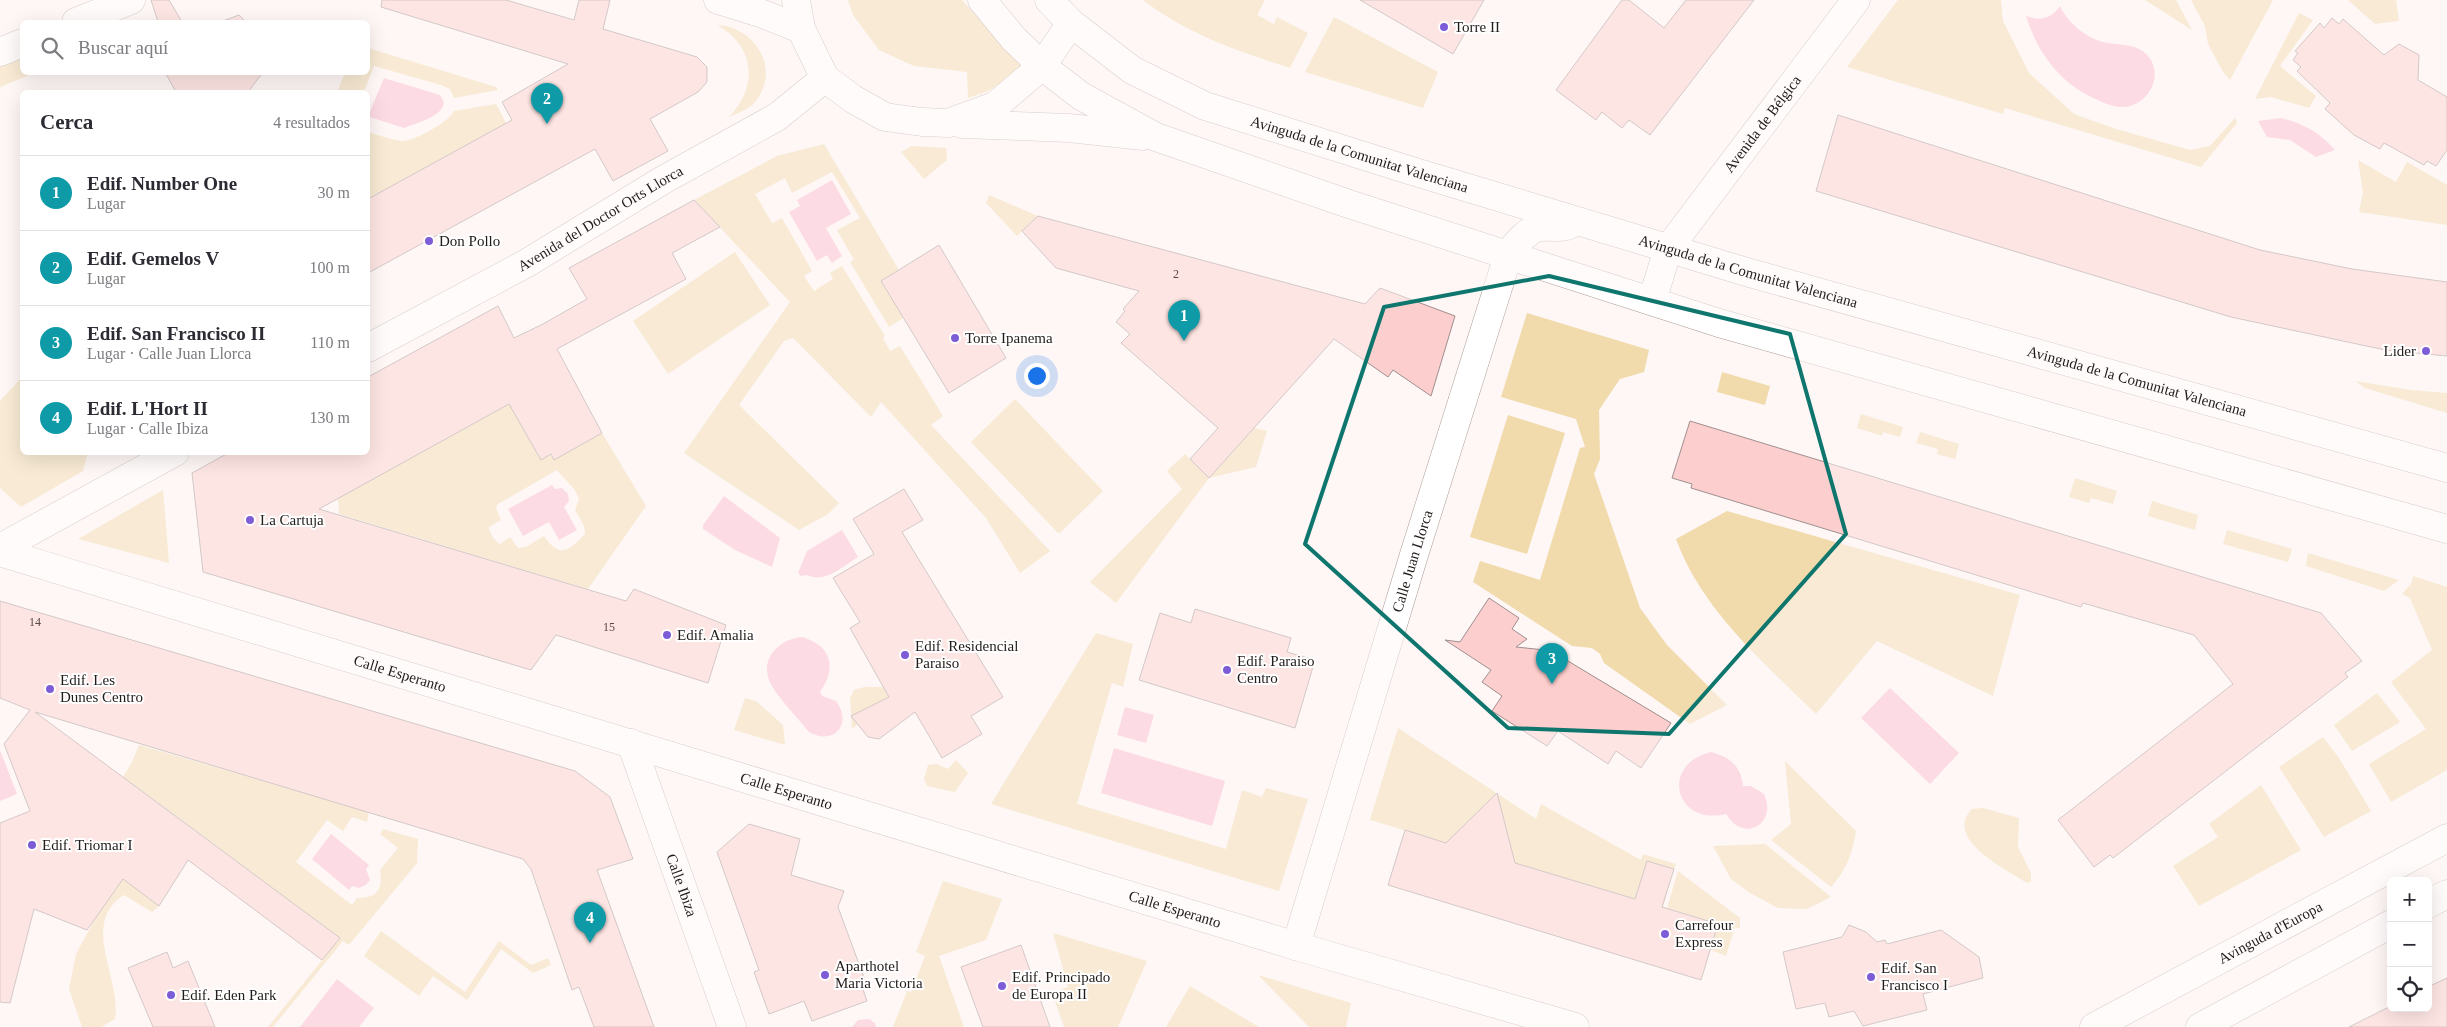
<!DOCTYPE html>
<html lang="es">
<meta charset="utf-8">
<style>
body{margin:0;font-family:"Times New Roman",serif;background:#f2f2f3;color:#2b2b33}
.controls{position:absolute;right:15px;bottom:15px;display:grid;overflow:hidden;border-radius:8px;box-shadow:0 5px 20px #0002}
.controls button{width:45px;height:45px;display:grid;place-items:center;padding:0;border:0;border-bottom:1px solid #e1e1e2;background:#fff;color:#2b2b33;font:25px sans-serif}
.you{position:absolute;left:1036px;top:375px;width:18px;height:18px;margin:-12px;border:4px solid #fff;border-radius:50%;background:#1a73e8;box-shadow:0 0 0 8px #1a73e833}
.badge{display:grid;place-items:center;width:32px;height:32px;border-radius:50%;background:#7d5dd7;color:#fff;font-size:16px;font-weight:700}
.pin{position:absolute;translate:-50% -41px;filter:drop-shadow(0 1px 2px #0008)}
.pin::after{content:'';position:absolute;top:26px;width:18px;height:15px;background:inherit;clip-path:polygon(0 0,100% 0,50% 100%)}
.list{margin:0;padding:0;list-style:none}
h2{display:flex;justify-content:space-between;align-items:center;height:65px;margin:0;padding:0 20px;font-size:21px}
h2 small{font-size:16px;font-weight:400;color:#7c7c81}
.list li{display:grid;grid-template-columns:32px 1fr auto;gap:15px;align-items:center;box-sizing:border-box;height:75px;padding:0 20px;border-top:1px solid #e1e1e2}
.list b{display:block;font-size:19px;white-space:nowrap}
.list p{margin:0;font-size:16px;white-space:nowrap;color:#7c7c81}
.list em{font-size:16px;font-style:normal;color:#7c7c81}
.icon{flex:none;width:28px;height:28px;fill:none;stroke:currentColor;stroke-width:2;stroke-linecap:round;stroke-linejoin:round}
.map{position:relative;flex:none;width:2447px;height:1027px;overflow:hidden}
.search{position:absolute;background:#fff;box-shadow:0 5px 20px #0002;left:20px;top:20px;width:350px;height:55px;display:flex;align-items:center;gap:12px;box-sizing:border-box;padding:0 18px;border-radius:8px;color:#7c7c81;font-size:19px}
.panel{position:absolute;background:#fff;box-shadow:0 5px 20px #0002;left:20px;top:90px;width:350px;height:365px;border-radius:8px}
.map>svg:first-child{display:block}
.green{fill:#f1daab;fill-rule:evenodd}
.water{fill:#fdb8cf}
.building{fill:#fccecd;stroke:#a08f8f}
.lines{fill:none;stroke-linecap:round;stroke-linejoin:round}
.street-casing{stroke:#ac9c96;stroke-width:29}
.secondary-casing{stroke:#ac9c96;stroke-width:29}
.street{stroke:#fff;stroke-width:28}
.secondary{stroke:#fff;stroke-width:28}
.marked{fill:none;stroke:#0f766e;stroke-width:4;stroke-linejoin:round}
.poi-dot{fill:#7d5dd7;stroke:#fff;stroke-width:2}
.labels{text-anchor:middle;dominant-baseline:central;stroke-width:4;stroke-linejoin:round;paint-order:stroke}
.number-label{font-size:12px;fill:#584846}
.poi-label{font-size:15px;fill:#211b19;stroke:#fff;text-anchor:start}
.street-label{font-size:15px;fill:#211b19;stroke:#fff}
</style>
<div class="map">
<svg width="2447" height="1027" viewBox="0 0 2447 1027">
<rect width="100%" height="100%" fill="#fef7f5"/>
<g class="green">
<path d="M848,0H962L1021,65L1020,71L988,91L968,98L967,72L914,66L879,50L853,15Z"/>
<path d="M1143,0H1265L1257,15L1274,24L1277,17L1308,33L1290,68C1237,51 1187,34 1143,0Z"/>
<path d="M1898,0H2001L2003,21L2029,73L2074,114L2116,129L2190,150L2210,146L2235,118L2237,123L2201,167L2005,108L2003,114L1847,67Z"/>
<path d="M2145,0H2176L2192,30Z"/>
<path d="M2191,0H2273L2230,80L2223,72L2208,44L2205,26Z"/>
<path d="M2348,0H2396L2399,21L2375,24Z"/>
<path d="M2299,13L2313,20L2280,66L2316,96L2309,108L2271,97L2255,99Z"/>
<path d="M1334,17L1438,72L1423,108L1305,72Z"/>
<path d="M717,25C755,27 781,68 756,101C750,109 738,113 729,117C759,86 755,46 717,25Z"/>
<path d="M368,48L496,87L498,90L454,98L450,89L441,85L374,66L364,92H337L345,73L368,72Z"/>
<path d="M18,59H22V72L35,73L0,87V66Z"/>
<path d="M496,104L506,123L368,199V132C378,135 390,139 401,141C413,142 449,122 454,111Z"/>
<path d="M824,144L899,270L881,281L903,318L889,327L850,262L854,260L837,230L860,218L832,172L792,193L785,178L755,194L772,223L782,218L812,271L804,276L814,291L833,279L830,273L842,266L885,336L883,338L890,351L900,346L943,416L931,425L1050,551L1020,573L986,518L881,402L871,417L793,338L784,341L739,405L839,503L828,514L799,530L684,453L790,302L694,200L777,156Z"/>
<path d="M912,146L946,148L947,160L924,179L901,152Z"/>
<path d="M2358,160L2396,182L2407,162L2447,185V225L2359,212L2363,193Z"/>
<path d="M989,195L1038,216L1017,236L986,203Z"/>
<path d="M735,252L770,305L668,374L633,321Z"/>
<path d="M1527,313L1649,350L1644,372L1620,379L1599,410L1600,459L1594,474L1640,608L1667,645L1727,705L1690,724L1604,663L1600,654L1592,648L1572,646L1473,582L1480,561L1540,580L1580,448L1585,447L1576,419L1501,397Z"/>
<path d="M1722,372L1770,386L1765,405L1717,392Z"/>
<path d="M22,377V452H85L87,455L83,471L21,507L0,488V401Z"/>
<path d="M2355,381L2411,390L2447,393V413L2365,388Z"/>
<path d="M1015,399L1103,491L1059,534L971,442Z"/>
<path d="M513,402L554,460L602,433L646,506L588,589L339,514L338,498ZM557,470C565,481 574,485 579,499L575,510L584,526L585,534C568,552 559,558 544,536L526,547L518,548L510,537L500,544C495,541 489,533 489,527L501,520L496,508L498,504Z"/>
<path d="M1861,414L1903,427L1900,437L1883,432L1882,436L1857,428Z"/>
<path d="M1508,415L1565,433L1527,554L1470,537Z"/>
<path d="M1254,428L1267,431L1256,467L1209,478L1116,603L1090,582L1182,489L1167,471L1185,454L1209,478Z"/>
<path d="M1920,432L1959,444L1955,459L1937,454L1938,449L1916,443Z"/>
<path d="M2075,478L2117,491L2113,504L2091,498L2089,503L2069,497Z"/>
<path d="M163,490L169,563L78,539Z"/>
<path d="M2152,501L2198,515L2195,530L2148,516Z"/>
<path d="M1727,511L2020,595L1993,696L1877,641L1816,714C1763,662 1702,610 1676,539Z"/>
<path d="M2227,530L2292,549L2288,562L2223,544Z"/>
<path d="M2308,553L2399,580L2384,591L2306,566Z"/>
<path d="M2413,576L2447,587V770L2391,802L2369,764L2426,729L2391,682L2432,650L2410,598L2402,594L2411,584Z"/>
<path d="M1096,633L1133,644L1123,687L1112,683L1077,804L1226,849L1242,790L1262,797L1266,788L1308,799L1279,891L991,804Z"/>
<path d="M864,687H883L889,697L852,729L850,699L854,690Z"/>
<path d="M2377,693L2400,722L2352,751L2334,725Z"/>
<path d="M745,698L756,701L783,725L785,745L734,730Z"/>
<path d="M1398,728L1536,819L1541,804L1641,860L1643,854L1676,864L1674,869L1647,861L1641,881L1668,890L1663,907L1370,820Z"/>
<path d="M2323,737L2339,758L2371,811L2324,837L2279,767Z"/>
<path d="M139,745L369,812L367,822L352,817L343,831L327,820L296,862L352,905L357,898C377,898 383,890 380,870L398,848L380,834L383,829L418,839L417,863L349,945L343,941L273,1027H268L340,938L141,790L113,793L131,764Z"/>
<path d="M956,760L968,773L955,792L927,786L924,779L928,765L937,764L948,769Z"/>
<path d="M1785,761L1856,831C1853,852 1846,871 1831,887L1771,840L1791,824Z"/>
<path d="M2261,785L2301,850L2199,906L2173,866L2218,837L2209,824Z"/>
<path d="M1983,808L2019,818L2018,847L2031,873V882L2027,883C2006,869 1943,839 1972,809Z"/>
<path d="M1765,844L1831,897L1807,909L1778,908L1750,893L1731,879L1713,846Z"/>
<path d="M112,859L128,882L159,906L152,912L124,895C79,924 122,979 115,1019L101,1027H82L69,989L76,954L95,919Z"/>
<path d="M1678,871L1740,918V929L1735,927L1726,956L1711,950L1718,924L1667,908Z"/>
<path d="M943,881L1002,899L986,940L939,956L964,1027H893L907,991L911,992L925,956L916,952Z"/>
<path d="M381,931L465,992L499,941L531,965L548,958L551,965L533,973L501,949L467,1000L433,976L419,996L364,956Z"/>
<path d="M1053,933L1147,961L1118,1027H1064L1052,993L1068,987Z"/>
<path d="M1258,975L1351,1003L1346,1027H1309Z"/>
<path d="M1190,986L1259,1027H1166Z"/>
</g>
<g class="water">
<path d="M2060,6C2068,23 2085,37 2103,42C2120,46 2140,42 2151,60C2163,81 2144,109 2120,107C2110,106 2100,101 2091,97C2057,80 2037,51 2026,16C2041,21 2051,19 2060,6Z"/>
<path d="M384,78L440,95L444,102C443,117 416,123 404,128L370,117L369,114Z"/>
<path d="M2281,118C2304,124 2319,132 2335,150L2316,157L2290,140L2267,137L2258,121Z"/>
<path d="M832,180L851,214L826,228L842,256L832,263L827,255L817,261L789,212L800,206L797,200Z"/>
<path d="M552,485L555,489L562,488L568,494L569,501L564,507L577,530L559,540L549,522L523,536L508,509Z"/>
<path d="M724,496L780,538L772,567L735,550L703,529V525Z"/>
<path d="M842,530L858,557C843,566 825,584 807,575L801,576L798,573L807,551Z"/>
<path d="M802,637C832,646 837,668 820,692L822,696L836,701C853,724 834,746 809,732C799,719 776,696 770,682C759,658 780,639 802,637Z"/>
<path d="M1890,688L1959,753L1930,784L1861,718Z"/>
<path d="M1125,707L1154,715L1146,743L1117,735Z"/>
<path d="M1114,748L1225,781L1212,826L1101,793Z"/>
<path d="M0,750L17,794L0,801Z"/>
<path d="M1711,752C1730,757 1741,766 1743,786H1751L1764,794C1778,825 1743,843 1726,814C1674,826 1660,764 1711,752Z"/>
<path d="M331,834L369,865L366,869L370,880L366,885L359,888L352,886L349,890L312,859Z"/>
<path d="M337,979L374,1008L359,1027H300Z"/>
<path d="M869,1019L875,1023L876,1027H852L858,1020Z"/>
</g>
<g class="building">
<path d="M151,0H169L182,22H158Z"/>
<path d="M382,0H506L574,20L579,0H610L603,29L697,57L707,67V82L698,92L650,119L668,151L613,181L595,149L368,273V199L512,120L502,102L568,64L381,7Z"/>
<path d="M1360,0H1484L1453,54Z"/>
<path d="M1622,0H1629L1664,28L1686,0H1754L1650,135L1629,120L1622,128L1602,112L1596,120L1556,90Z"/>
<path d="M239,15L246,22H220Z"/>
<path d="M2332,18L2339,24L2343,19L2384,55L2399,44L2419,55L2418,80L2447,97V150L2436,166L2427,161L2424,165L2384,143L2380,149L2354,135L2325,109L2330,103L2297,71L2301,67L2293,60L2298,53L2295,51L2320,23L2324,28Z"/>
<path d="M165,72H263L248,92H176Z"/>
<path d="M1838,115L2260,250L2352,269L2447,282V356L2385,350L2231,317L1816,191Z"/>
<path d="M694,200L720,227L672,253L686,279L557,349L602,433L554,460L551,454L541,460L509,404L319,509L626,601L634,589L726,625L708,683L556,635L531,670L203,572L192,473L230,452H368V377L498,306L514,338L543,324L587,299L569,268Z"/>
<path d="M1038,216L1365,304L1380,288L1455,316L1431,396L1393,370L1388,377L1334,339L1209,478L1190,459L1218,428L1121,343L1130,334L1116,322L1125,311L1123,309L1139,291L1056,268L1022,231Z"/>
<path d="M939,245L1006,358L949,393L881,281Z"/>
<path d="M1690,421L2321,613L2362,661L2345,673L2348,677L2113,858L2110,855L2094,867L2058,820L2233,684L2194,635L2083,603L2081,607L1691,488L1692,484L1672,478Z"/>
<path d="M904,489L923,520L902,532L1003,697L971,716L982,734L942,758L915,712L879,739L868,737L851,716L889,697L850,628L860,622L833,578L874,554L853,519Z"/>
<path d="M1489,598L1519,618L1512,629L1527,639L1516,647L1545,650L1561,661L1563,658L1671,723L1641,768L1616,751L1608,764L1558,731L1547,746L1492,711L1502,696L1482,682L1491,670L1445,640L1460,642Z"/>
<path d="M0,601L575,771L610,797L633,859L597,870L654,1027H594L579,987L572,990L531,869L523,859L35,712L340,938L322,960L188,860L159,906L123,879L87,930L34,909L10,1003L0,1002V823L30,811L4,744L30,710L0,698Z"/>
<path d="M1195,609L1291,638L1287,652L1315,660L1295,728L1139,680L1160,613L1191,623Z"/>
<path d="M1497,793L1515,863L1635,899L1647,861L1674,869L1662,907L1718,924L1701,980L1388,885L1405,830L1446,843Z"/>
<path d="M749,824L800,839L791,875L844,891L838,907L866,983L861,984L867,1001L812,1021L804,1001L769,1014L754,972L759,970L717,852Z"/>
<path d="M1849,925L1866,932L1877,942L1885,940L1887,944L1941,930L1979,957L1983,978L1923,994L1927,1010L1863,1026L1854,1011L1829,1017L1825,1003L1796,1009L1783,952L1842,937Z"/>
<path d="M1021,945L1050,1027H983L961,967Z"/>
<path d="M167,952L173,968L188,961L215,1027H153L128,968Z"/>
<path d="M2447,978V1027H2349L2391,1006V1008H2428V987Z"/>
</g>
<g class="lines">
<defs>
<g id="street">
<path d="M718,0L763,14L801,29"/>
<path d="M76,22L131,0"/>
<path d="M0,52L22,43"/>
<path id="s1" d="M1652,301L1668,249L1856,0"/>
<path id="s2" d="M368,348L527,263L663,180L777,117L825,78"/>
<path d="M0,548L175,452"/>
<path id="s3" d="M0,552L1296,946L1575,1027"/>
<path id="s4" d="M631,743L732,1027"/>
<path id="s5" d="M1296,946L1413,558L1508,256C1514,245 1529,228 1541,227C1556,226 1564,230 1576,221"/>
</g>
<g id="secondary">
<path d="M796,0L801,29L825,78L853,99L885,117L922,122L948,123L995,106L1042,66L1071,23"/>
<path d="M982,0L1013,38L1042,66L1081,96L1156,137L1349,204L1719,323L2447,529"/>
<path id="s6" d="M1049,0L1071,23L1132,70L1205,106L1412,171L1750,273L2447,468"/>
<path d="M962,124L1069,128L1143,136"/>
<path d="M2428,904L2447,894"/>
<path id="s7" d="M2094,1027L2447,838"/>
<path d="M2200,1027L2391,924"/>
</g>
</defs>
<use href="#street" class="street-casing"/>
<use href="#secondary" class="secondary-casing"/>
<use href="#street" class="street"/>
<use href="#secondary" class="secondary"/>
</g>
<path d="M0 0H2447V1027H0ZM1549,276L1790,334L1846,534L1669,734L1508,728L1305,544L1384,307Z" fill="#fef7f5" fill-opacity=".55" fill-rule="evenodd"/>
<path class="marked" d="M1549,276L1790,334L1846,534L1669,734L1508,728L1305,544L1384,307Z"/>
<g class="poi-dot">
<circle cx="1444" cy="27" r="5"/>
<circle cx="429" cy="241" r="5"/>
<circle cx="955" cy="338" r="5"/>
<circle cx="2426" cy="351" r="5"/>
<circle cx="250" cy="520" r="5"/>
<circle cx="667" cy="635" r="5"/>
<circle cx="905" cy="655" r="5"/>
<circle cx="1227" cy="670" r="5"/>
<circle cx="50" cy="689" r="5"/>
<circle cx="32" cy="845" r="5"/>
<circle cx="1665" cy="934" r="5"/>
<circle cx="825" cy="975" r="5"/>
<circle cx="1871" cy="977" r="5"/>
<circle cx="1002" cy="986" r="5"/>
<circle cx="171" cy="995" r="5"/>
</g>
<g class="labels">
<g class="number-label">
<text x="1176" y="274">2</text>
<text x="35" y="622">14</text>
<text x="609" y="627">15</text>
</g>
<g class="poi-label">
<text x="1454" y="27">Torre II</text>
<text x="439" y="241">Don Pollo</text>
<text x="965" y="338">Torre Ipanema</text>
<text x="2416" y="351" text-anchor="end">Lider</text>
<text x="260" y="520">La Cartuja</text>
<text x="677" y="635">Edif. Amalia</text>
<text x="915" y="646">Edif. Residencial<tspan x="915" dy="17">Paraiso</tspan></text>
<text x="1237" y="661">Edif. Paraiso<tspan x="1237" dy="17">Centro</tspan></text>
<text x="60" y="680">Edif. Les<tspan x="60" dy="17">Dunes Centro</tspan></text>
<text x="42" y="845">Edif. Triomar I</text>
<text x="1675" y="925">Carrefour<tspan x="1675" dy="17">Express</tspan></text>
<text x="835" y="966">Aparthotel<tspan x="835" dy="17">Maria Victoria</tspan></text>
<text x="1881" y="968">Edif. San<tspan x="1881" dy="17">Francisco I</tspan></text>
<text x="1012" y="977">Edif. Principado<tspan x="1012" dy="17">de Europa II</tspan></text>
<text x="181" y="995">Edif. Eden Park</text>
</g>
<g class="street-label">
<text stroke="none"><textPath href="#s1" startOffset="211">Avenida de Bélgica</textPath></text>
<text stroke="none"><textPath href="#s6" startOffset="352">Avinguda de la Comunitat Valenciana</textPath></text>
<text stroke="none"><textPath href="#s2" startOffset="266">Avenida del Doctor Orts Llorca</textPath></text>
<text stroke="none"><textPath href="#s6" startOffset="758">Avinguda de la Comunitat Valenciana</textPath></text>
<text stroke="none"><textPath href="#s6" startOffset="1162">Avinguda de la Comunitat Valenciana</textPath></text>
<text stroke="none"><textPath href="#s5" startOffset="402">Calle Juan Llorca</textPath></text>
<text stroke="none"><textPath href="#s3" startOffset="418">Calle Esperanto</textPath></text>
<text stroke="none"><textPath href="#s3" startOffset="822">Calle Esperanto</textPath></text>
<text stroke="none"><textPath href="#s4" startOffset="151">Calle Ibiza</textPath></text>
<text stroke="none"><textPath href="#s3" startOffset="1228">Calle Esperanto</textPath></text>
<text stroke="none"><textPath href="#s7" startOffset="200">Avinguda d'Europa</textPath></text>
</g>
</g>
</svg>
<div class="controls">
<button>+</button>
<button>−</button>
<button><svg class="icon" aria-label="locate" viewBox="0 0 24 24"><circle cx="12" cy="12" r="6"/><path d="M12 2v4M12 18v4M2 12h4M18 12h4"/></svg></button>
</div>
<div class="you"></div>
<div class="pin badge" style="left:1184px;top:341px;background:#0f9aa8">1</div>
<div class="pin badge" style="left:547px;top:124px;background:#0f9aa8">2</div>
<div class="pin badge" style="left:1552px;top:684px;background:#0f9aa8">3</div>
<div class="pin badge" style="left:590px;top:943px;background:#0f9aa8">4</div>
<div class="search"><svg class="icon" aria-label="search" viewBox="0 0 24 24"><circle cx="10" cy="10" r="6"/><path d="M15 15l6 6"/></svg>Buscar aquí</div>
<section class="panel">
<h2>Cerca<small>4 resultados</small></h2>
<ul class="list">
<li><span class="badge" style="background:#0f9aa8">1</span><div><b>Edif. Number One</b><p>Lugar</p></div><em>30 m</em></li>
<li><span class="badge" style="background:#0f9aa8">2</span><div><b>Edif. Gemelos V</b><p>Lugar</p></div><em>100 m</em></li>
<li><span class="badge" style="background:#0f9aa8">3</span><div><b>Edif. San Francisco II</b><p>Lugar · Calle Juan Llorca</p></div><em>110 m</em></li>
<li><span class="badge" style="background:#0f9aa8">4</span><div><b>Edif. L'Hort II</b><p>Lugar · Calle Ibiza</p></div><em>130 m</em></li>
</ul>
</section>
</div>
